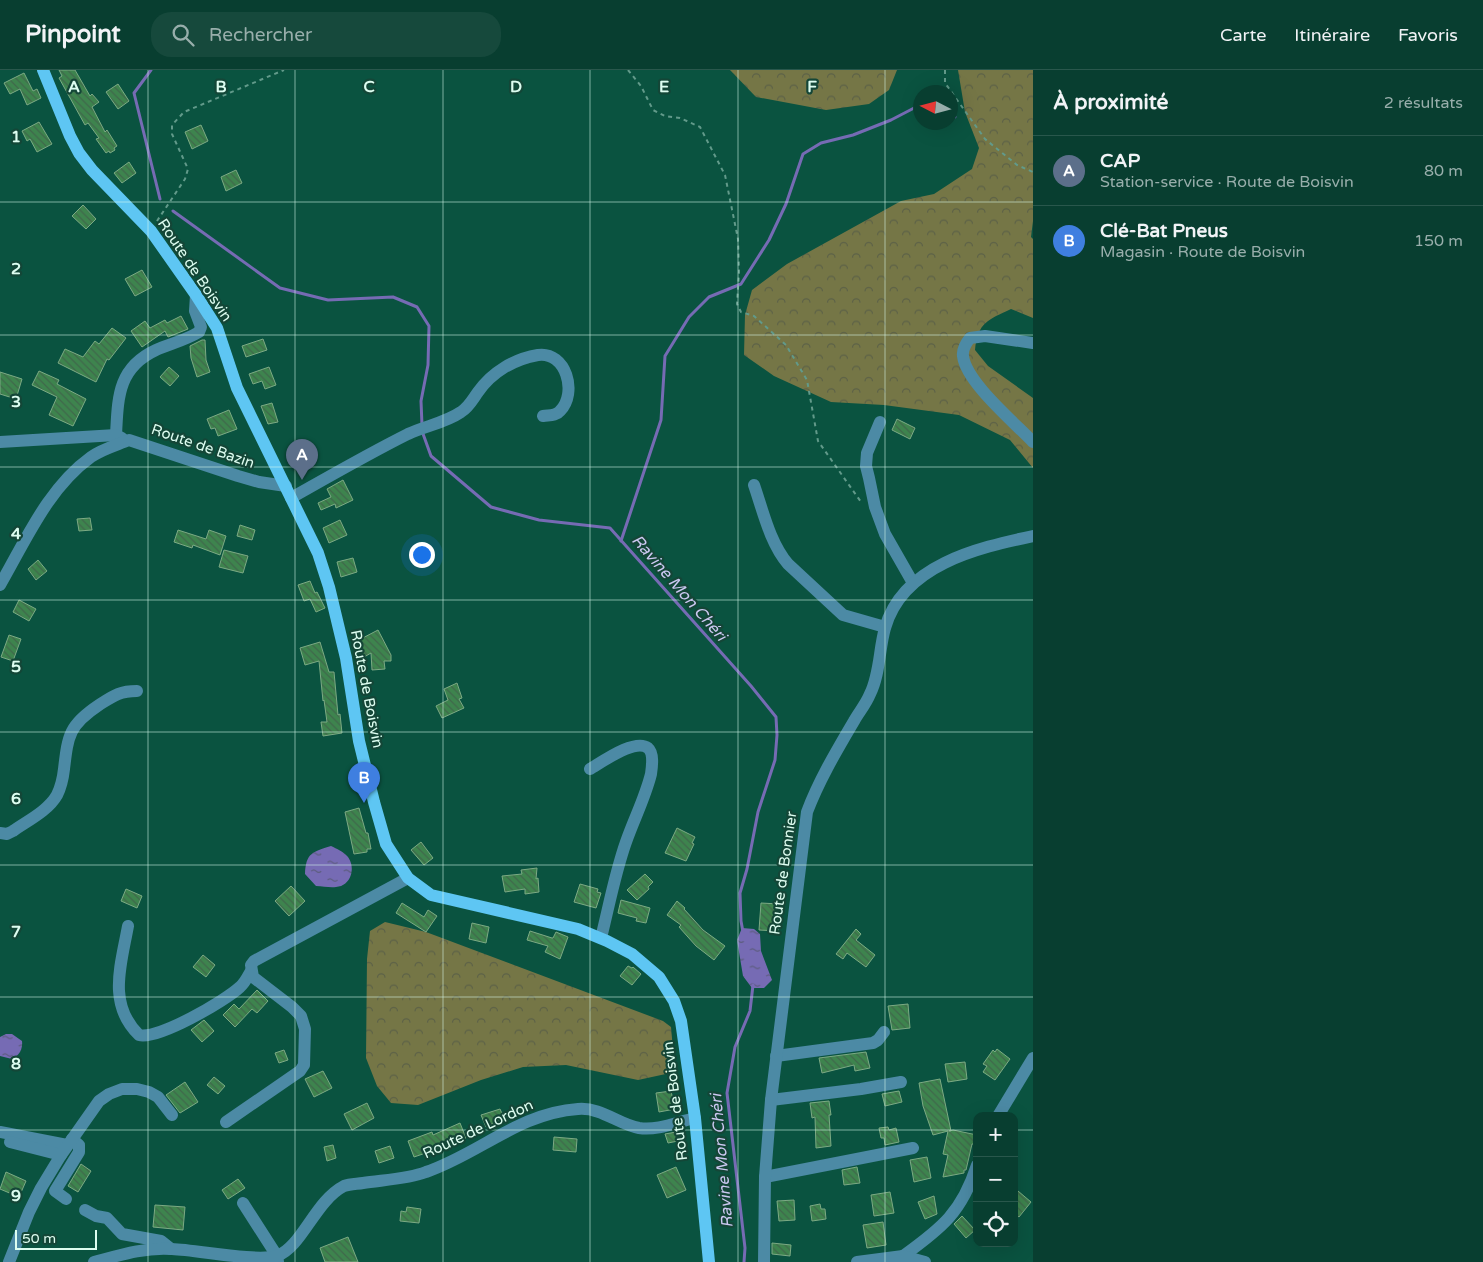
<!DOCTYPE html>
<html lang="fr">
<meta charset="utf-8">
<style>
body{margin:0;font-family:"Varela Round",sans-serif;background:#16493c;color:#f1f3f6}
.controls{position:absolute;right:15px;bottom:15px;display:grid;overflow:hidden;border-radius:10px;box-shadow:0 5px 20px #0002}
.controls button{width:45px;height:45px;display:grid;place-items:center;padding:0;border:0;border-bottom:1px solid #29574c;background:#083e30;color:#f1f3f6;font:25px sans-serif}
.compass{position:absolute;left:913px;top:15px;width:45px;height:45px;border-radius:50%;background:#083e30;box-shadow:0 5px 20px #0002;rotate:276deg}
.scale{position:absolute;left:15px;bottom:12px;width:82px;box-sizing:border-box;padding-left:5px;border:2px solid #ddfdf0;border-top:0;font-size:14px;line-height:18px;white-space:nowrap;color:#ddfdf0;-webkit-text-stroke:4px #144637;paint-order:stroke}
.you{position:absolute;left:421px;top:484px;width:18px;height:18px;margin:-12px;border:4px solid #fff;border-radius:50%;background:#1a73e8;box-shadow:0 0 0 8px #1a73e833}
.badge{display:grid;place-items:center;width:32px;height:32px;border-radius:50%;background:#fb8fc6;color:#fff;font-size:16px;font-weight:700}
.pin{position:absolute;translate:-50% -41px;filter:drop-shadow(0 1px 2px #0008)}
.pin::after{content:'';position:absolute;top:26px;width:18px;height:15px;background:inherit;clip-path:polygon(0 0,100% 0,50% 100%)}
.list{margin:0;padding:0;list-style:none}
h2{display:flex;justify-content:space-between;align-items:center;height:65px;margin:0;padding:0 20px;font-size:21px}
h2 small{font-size:16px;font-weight:400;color:#98aeab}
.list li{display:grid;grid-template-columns:32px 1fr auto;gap:15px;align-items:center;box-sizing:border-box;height:70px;padding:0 20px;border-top:1px solid #29574c}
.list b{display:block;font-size:19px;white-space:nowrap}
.list p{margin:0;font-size:16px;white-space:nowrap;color:#98aeab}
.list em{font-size:16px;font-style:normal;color:#98aeab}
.icon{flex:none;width:28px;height:28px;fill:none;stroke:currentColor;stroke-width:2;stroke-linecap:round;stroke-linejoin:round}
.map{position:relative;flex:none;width:1033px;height:1192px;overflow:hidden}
header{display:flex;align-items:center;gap:30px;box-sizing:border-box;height:70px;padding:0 25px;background:#083e30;border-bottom:1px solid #29574c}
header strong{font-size:24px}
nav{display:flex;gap:28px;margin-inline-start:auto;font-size:18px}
.search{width:350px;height:45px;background:#16493c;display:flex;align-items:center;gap:12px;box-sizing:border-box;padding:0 18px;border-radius:20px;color:#98aeab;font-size:19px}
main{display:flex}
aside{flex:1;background:#083e30}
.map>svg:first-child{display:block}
.forest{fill:url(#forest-crowns)}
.water{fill:url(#water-ripples)}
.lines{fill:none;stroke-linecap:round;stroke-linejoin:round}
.stream{stroke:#766bb4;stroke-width:3}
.building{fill:url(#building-back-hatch);stroke:#7caa84}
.path{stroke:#629a8a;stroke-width:2;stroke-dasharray:4 4;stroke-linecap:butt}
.minor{stroke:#4c8aa5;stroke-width:12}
.major{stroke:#5ec6f3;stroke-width:12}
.grid{fill:none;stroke:#ddfdf0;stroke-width:1;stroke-opacity:0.55}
.labels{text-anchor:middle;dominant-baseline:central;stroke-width:4.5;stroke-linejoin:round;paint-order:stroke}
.street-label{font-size:15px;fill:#ddfdf0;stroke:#144637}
.water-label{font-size:16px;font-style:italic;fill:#ccc8f1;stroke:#144637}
.grid-label{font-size:16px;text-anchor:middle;font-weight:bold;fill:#ddfdf0;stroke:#144637;stroke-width:4.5;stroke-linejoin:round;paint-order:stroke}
</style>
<header>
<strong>Pinpoint</strong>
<div class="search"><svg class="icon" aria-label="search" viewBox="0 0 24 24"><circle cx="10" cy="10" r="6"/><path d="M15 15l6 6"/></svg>Rechercher</div>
<nav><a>Carte</a><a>Itinéraire</a><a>Favoris</a></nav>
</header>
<main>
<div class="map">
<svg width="1033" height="1192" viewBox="0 0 1033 1192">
<defs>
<pattern id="forest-crowns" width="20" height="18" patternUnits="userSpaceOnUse" patternTransform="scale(1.25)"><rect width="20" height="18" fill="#757646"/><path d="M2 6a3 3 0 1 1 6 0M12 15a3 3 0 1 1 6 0" fill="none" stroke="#5c6147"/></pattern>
<pattern id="water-ripples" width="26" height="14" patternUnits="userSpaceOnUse" patternTransform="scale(1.25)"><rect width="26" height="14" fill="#766bb4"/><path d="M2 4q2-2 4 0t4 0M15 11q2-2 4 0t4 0" fill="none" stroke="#5c5c7e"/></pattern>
<pattern id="building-back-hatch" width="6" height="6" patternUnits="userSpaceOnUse" patternTransform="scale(1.25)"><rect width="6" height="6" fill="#3e844e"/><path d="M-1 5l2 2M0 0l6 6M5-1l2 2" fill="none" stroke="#40684b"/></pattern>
</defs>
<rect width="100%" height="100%" fill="#0a5340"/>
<g class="forest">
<path d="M730,0H897L889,20L869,34L826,40L756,27Z"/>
<path d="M958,0H1033V151L1031,167L1033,169V248L1011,239C988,250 978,252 975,280L988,296L1033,328V398L1010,370L959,345L884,335L831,332L774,306L744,285L745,245L752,220L787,194L901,131L934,124L972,99L979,78L965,42Z"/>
<path d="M385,852L426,862L663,951L671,957L675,1002L638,1010L566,995L523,997L481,1010L418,1035L391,1033L377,1016L366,988L367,889L370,861Z"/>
</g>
<g class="water">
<path d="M331,776C337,779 343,781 348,787C356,798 351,816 336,817C330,818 323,816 316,816L305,804C306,783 312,782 331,776Z"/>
<path d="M742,858L754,859L760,864L761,881L772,910L764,918H752L743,906L737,870Z"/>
<path d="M6,964H12L22,971C23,979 19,986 12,989L0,986V967Z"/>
</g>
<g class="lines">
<g class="stream">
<path d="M151,0L134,23L160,129"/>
<path d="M951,46L955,47"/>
<path d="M173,141L280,218L328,230L393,227L417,237L429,256L428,295L421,331L422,355"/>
<path d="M422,361L431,386L491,437L539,450L610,458L751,616L776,647L777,665L775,690L758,742L747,799L740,823L741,851L743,862"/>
<path d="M621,471L661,350L665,286L689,247L709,227L741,214L769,170L786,134L803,84L821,73L853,65L891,50L916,37L921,38"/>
<path d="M744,1192L745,1178L727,1023L735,977L750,941L753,915"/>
</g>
</g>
<g class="building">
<path d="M59,0H75L90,26L92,24L99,32L92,37L105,62L107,60L117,76L114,78L115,80L110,83L109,81L106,83L96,69L99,68L88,53L85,55L59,8L62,6Z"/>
<path d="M24,3L33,21L37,19L41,28L27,35L20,19L10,24L4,13Z"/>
<path d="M118,14L129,31L118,39L106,22Z"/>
<path d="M39,52L52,74L37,82L30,69L27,71L22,61Z"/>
<path d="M201,55L208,71L192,79L185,62Z"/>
<path d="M129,92L136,103L122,113L114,103Z"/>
<path d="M236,100L242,113L226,121L221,107Z"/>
<path d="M83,135L96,149L86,159L72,146Z"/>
<path d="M142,200L152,217L135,226L125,209Z"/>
<path d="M181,246L188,259L168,267L165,261L142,277L131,261L145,251L150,258L165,250L167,253Z"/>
<path d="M112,258L126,268L109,290L107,289L96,312L58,293L65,279L83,287L95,271L99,274Z"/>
<path d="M263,269L267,280L246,287L242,276Z"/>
<path d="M202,270H205L206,290L210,302L197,307L191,288L190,276Z"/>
<path d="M169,297L179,306L170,316L160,307Z"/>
<path d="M269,297L276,315L265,319L262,311L253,314L249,304Z"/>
<path d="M39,301L59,310L57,314L86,329L73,356L49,345L57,327L32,315Z"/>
<path d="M0,302L22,309L16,329L0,324Z"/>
<path d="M272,333L278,352L268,354L261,336Z"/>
<path d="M229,340L237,359L218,366L215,358L211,359L207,349Z"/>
<path d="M897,349L915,358L910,369L892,360Z"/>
<path d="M343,410L353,430L336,438L335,434L321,440L318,433L331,427L327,419Z"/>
<path d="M90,448L92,460L79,461L77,449Z"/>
<path d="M340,450L347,465L329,473L323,458Z"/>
<path d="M240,455L255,460L252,470L237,466Z"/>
<path d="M178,460L206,469L209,460L226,466L220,485L193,475L192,478L174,472Z"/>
<path d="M224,480L248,486L243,503L219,497Z"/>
<path d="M353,488L357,502L341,507L337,492Z"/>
<path d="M38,490L47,501L36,510L28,499Z"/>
<path d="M310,511L315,523L317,522L325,538L316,542L310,529L304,531L298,515Z"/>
<path d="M19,530L36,539L29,551L13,542Z"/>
<path d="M378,560L391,585V591H384L385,599L372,600L371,583L364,587L357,571Z"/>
<path d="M9,565L21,569L13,591L1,587Z"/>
<path d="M320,572L329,602H334L338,645L340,644L342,663L323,666L321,652H327L324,630L323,631L319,591L305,595L300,578Z"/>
<path d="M457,613L462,628L459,629L464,638L442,648L436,636L448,630L444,619Z"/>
<path d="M359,738L366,763H368L371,779H367V782L354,784L345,742Z"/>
<path d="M677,758L695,767L692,773L694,774L686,791L665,783Z"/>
<path d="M421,772L433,788L424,795L411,780Z"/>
<path d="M537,798L536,809L538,808L539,822L525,824V819L505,822L502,806L522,804L521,800Z"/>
<path d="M645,804L653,812L648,817L649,819L637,830L627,820Z"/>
<path d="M580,814L598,819L597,822L601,823L596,838L574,832Z"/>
<path d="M291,816L305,831L289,846L275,831Z"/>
<path d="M126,819L142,826L137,838L121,831Z"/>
<path d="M621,830L650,838L646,853L636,851L637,848L618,843Z"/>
<path d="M677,831L685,838L684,839L703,860L725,876L714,890L696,876L679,857L681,855L667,845Z"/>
<path d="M402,833L424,847L428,840L437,846L426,862L396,843Z"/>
<path d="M761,833L779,834L778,861L759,860Z"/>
<path d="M472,853L489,857L486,873L469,869Z"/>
<path d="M856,859L861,864L856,870L875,885L866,897L847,883L843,889L836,884Z"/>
<path d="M530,861L552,868H553L556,862L568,867L560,889L545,882L548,876L527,870Z"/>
<path d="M203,885L215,895L206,907L193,897Z"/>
<path d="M628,896L632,898L633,897L641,904L632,915L620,906Z"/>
<path d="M257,920L268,931L257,943L252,939L235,957L223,945L234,934L239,939Z"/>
<path d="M908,934L910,958L892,960L888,936Z"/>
<path d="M204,950L214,961L202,972L191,960Z"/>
<path d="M997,979L1010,989L995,1010L983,1002L987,996L983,994L993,980L995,982Z"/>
<path d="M284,980L288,990L279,993L275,983Z"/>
<path d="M866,982L870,998L855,1001L854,995L822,1003L819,988Z"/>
<path d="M965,992L967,1009L948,1012L945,994Z"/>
<path d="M323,1001L332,1018L314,1027L305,1009Z"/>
<path d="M214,1007L225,1016L218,1024L207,1015Z"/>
<path d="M940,1009L951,1061H949L953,1060L977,1065L975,1074H972L966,1100H964V1103L943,1107L948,1085L943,1084L948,1061L933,1065L923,1036L919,1013Z"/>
<path d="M185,1012L198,1032L180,1043L166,1025Z"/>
<path d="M671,1021L675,1039L659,1042L656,1023Z"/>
<path d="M899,1021L902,1032L885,1036L882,1024Z"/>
<path d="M829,1031L831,1045H829L831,1076L816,1078L815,1047L812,1048L810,1033Z"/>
<path d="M367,1033L374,1048L352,1060L344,1044Z"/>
<path d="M500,1039L504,1048L486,1057L481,1045Z"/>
<path d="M460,1053L466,1068L452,1074L414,1087L408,1071L432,1062L433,1065Z"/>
<path d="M888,1057L889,1060L896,1058L899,1072L885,1075L884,1068H881L879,1058Z"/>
<path d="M676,1062L678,1071L668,1073L665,1064Z"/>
<path d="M554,1067L577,1069L576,1082L553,1080Z"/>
<path d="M333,1075L336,1088L327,1091L324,1077Z"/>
<path d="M390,1076L394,1088L379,1093L375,1081Z"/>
<path d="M927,1087L931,1108L914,1112L910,1090Z"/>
<path d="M81,1094L91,1101L78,1122L68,1116Z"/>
<path d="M676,1097L686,1120L667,1128L657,1105Z"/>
<path d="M857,1097L860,1113L844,1115L842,1100Z"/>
<path d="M6,1102L26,1111L19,1127L0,1119Z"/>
<path d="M238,1109L245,1118L228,1129L222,1120Z"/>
<path d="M1018,1121L1031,1132L1019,1147L1014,1143V1126Z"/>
<path d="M890,1122L894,1143L874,1146L871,1125Z"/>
<path d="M934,1126L937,1144L925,1149L918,1132Z"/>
<path d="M794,1130L795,1150L779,1151L777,1131Z"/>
<path d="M820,1134L821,1139H825L826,1149L812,1151L810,1136Z"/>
<path d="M155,1135L185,1137L183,1160L153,1157Z"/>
<path d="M407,1137L421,1139L419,1153L400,1151L401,1141L406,1142Z"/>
<path d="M962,1146L975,1160L966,1168L954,1154Z"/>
<path d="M883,1152L886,1175L867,1178L863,1155Z"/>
<path d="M348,1167L358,1192H325L320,1178Z"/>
<path d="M772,1173L791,1175L790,1186L772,1184Z"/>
</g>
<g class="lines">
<g class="path">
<path d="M628,0L641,16L653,40L665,46L680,48L700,57L725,105L738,169L739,202L737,234L741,242L754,246L786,275L807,310L818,371L861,432"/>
<path d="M945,0V13L985,69L1017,95L1033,102"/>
<path d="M157,151L185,109L188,99L172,64V55L184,42L284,0"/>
</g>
<g class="minor">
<path d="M1033,273L985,266L970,268C966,273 962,279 963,286C966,312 1014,352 1033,372"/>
<path d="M880,352L867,383L866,396L869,408L875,437L885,464L913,513"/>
<path d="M116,365C118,329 117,298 156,280C170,274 186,270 199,262L201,257L195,241L196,225"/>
<path d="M0,372L116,365L122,368"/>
<path d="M754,415C763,441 770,473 788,494L843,545L885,557"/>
<path d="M291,428C330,406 368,384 408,364C425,356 445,353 461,342C469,337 473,329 478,322C492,302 514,289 538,285C566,281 578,323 560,341C556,346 549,345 543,346"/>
<path d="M0,515C26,470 48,418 91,387C102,379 117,375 129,370L238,406L259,412L286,416"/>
<path d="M590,699C602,692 635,668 648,678C654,683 652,697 651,704C645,728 634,749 626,772C615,803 609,836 601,868"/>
<path d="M0,763L7,764L13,761C27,751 48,741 57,725C61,717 63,708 64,699C68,665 69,655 99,635C113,626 119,621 137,621"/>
<path d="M128,856C121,895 107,934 139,965C158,970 225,931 240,917C245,913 248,906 251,901"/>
<path d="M776,986L873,973L878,970L884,962"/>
<path d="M771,1030L861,1019L901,1012"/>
<path d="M998,1046L1033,988"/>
<path d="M226,1052L300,1001L304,995L305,959L301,946L292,937L253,907L251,895L254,891L408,808"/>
<path d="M0,1062L67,1075"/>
<path d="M10,1072L61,1085"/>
<path d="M765,1107L913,1078"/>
<path d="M66,1129L55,1121L79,1082V1075L72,1069"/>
<path d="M243,1133L277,1186L278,1192"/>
<path d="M85,1140L96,1146L107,1148L122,1164L161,1171L171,1179"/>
<path d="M903,1186C942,1158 962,1142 977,1095"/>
<path d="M9,1192L29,1142L41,1118L61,1085L99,1031L109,1024L122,1019H137L149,1022L158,1027L172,1045"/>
<path d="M94,1192C120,1185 145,1177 172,1179C198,1180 255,1192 277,1186C302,1177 315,1131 344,1116C350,1114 357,1114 363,1113C382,1110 408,1109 426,1102C479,1084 519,1043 578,1039C601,1037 618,1054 639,1058C657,1061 677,1052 695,1048"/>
<path d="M764,1192L765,1107L771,1030L807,742C819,710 837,680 854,651C859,642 866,634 870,624C880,604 879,579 885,558C903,495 977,478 1033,466"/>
<path d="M857,1192L903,1186L925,1192"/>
</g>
<path class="major" d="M43,0L70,66L79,83L92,100L151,161L196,225L217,258L237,318L318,483L329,517L346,588L359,671L374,732L386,774L408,808L431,825L578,859L607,871L632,884L659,907L674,931L681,951L695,1048L709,1192"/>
</g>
<path class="grid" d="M148,0V1192M295,0V1192M443,0V1192M590,0V1192M738,0V1192M885,0V1192M0,132H1033M0,265H1033M0,397H1033M0,530H1033M0,662H1033M0,795H1033M0,927H1033M0,1060H977M1014,1060H1033"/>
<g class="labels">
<g class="street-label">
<text transform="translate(195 200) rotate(56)">Route de Boisvin</text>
<text transform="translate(203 376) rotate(19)">Route de Bazin</text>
<text transform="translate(367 619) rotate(79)">Route de Boisvin</text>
<text transform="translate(783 803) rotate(-82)">Route de Bonnier</text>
<text transform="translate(675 1031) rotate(-97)">Route de Boisvin</text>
<text transform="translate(478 1059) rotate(-25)">Route de Lordon</text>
</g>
<g class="water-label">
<text transform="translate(679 518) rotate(49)">Ravine Mon Chéri</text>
<text transform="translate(722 1091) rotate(-95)">Ravine Mon Chéri</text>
</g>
</g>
<g class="grid-label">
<text x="74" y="22">A</text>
<text x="221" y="22">B</text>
<text x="369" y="22">C</text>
<text x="516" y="22">D</text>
<text x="664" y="22">E</text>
<text x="812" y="22">F</text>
<text x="16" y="72">1</text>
<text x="16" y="204">2</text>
<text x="16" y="337">3</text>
<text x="16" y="469">4</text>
<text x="16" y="602">5</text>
<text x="16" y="734">6</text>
<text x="16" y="867">7</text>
<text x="16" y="999">8</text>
<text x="16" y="1131">9</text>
</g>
</svg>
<div class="controls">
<button>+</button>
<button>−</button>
<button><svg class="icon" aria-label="locate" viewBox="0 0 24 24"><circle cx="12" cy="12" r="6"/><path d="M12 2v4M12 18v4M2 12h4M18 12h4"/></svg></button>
</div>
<svg class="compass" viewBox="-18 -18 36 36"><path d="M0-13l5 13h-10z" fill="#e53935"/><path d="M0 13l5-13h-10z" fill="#98aeab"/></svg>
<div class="scale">50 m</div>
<div class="you"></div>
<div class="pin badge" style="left:302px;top:410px;background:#5c6f8a">A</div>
<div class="pin badge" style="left:364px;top:733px;background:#3f7fe0">B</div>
</div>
<aside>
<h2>À proximité<small>2 résultats</small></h2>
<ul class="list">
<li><span class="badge" style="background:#5c6f8a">A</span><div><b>CAP</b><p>Station-service · Route de Boisvin</p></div><em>80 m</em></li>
<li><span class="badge" style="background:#3f7fe0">B</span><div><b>Clé-Bat Pneus</b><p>Magasin · Route de Boisvin</p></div><em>150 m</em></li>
</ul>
</aside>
</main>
